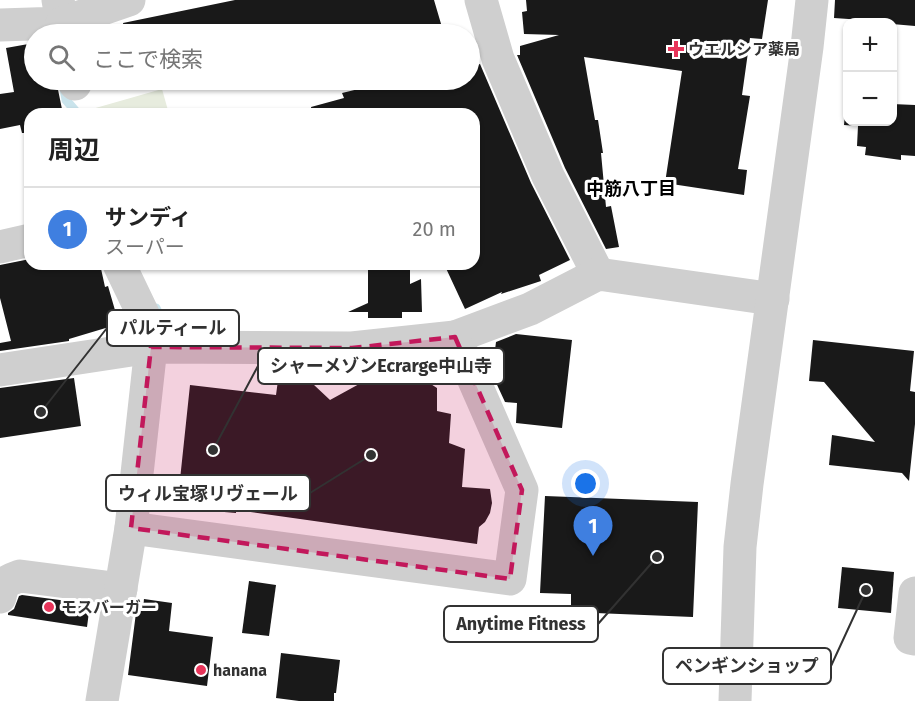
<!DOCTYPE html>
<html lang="ja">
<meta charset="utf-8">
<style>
body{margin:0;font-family:"Fira Sans","Noto Sans JP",sans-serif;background:#f6f6f6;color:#222}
.controls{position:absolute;right:18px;top:18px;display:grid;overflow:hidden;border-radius:12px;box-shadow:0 2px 4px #0004}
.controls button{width:54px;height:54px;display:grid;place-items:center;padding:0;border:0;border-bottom:2px solid #e0e0e0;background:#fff;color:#222;font:30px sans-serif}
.you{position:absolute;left:586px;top:484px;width:21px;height:21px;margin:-15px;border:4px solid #fff;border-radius:50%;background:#1a73e8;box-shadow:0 0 0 9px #1a73e833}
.badge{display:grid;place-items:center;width:39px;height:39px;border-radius:50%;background:#e8355a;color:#fff;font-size:20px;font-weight:700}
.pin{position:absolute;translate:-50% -50px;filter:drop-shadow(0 2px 3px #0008)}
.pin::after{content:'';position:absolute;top:32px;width:21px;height:18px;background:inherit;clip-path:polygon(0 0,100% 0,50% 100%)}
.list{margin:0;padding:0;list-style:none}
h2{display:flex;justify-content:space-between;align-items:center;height:78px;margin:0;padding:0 24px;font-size:26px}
h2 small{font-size:20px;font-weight:400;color:#767676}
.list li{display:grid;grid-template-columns:39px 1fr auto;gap:18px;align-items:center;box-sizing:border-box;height:84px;padding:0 24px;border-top:2px solid #e0e0e0}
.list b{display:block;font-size:22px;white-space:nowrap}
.list p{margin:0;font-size:20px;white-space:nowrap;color:#767676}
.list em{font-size:20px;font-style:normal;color:#767676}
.icon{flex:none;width:33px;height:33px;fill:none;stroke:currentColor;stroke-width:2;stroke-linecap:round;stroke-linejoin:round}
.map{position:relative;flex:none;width:915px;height:701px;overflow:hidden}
.search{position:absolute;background:#fff;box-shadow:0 2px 4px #0004;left:24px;top:24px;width:456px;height:66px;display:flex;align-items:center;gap:15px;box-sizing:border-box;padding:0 21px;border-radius:33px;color:#767676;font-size:22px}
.panel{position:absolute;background:#fff;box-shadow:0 2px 4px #0004;left:24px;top:108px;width:456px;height:162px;border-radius:18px}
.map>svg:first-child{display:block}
.green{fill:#e7ecde}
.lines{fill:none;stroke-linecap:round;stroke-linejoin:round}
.stream{stroke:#cae4ec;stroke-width:9}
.building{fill:#191919}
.minor{stroke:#cfcfcf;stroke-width:33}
.marked{fill:#c2185b;fill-opacity:0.2;stroke:#c2185b;stroke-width:4.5;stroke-dasharray:12 8;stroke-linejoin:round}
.poi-dot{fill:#e8355a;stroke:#fff;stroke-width:2}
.labels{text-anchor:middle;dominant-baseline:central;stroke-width:6;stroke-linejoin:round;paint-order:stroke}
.poi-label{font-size:16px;font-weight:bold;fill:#323232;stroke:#fff;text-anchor:start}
.neighbourhood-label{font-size:18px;font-weight:bold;fill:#000;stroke:#fff}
.leader{fill:none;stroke:#323232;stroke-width:2}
.callout-dot{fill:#323232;stroke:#fff;stroke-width:2}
.callout{fill:#fff;stroke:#323232;stroke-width:2}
.callout-label{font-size:18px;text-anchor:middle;font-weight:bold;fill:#323232}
</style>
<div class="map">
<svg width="915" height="701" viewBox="0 0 915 701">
<rect width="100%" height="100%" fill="#fff"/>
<path class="green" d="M162,89L169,114H94L92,109Z"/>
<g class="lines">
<g class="stream">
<path d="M64,88L66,100L78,114"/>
<path d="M156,308L168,332"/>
</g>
</g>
<g class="building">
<path d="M235,0H434L444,34H381L378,26L338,34H125L123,23Z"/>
<path d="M526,0H768L762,39L750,38L742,95L750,96L738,169L747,170L744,195L665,183L682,71L584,57L595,120H598L603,153H601L606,207L611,206L619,247L606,249L565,168L517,55H520V46L559,35L524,34L522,12L527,11Z"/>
<path d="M835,0H915V26L892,24V22L834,18Z"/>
<path d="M34,43V80H56L63,114H30V133H22L20,125L0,129V94L14,92L6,48Z"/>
<path d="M480,64L531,183L570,260L539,275L541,281L501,294L502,292L465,309L444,264H474V114H312L311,107L344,98L342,93L371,86L372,90L406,80H470V67Z"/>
<path d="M846,102H848V122H892V104L915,105V156L901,155V160L865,155L866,147L857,146L858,126L844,125Z"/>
<path d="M30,259V264H100L105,287L108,286L119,324L69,339V341L0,351V343L11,341L0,298V265Z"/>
<path d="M368,264H410V284L421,279L422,312H402V318H368V312H348L368,303Z"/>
<path d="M516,334L572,340L562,428L516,423L517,403L505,402L492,374L496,342Z"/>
<path d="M813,340L914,351L910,391L915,392V424L909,481L902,473L829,465L832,435L875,442L824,382L809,381Z"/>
<path d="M279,373L299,376L313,384L330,400L361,383L382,377H414L426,381L437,388V411L451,414L449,443L465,449L462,487L490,489L492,503L490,513L485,522L479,527L477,544L236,510V513L177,508L190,385L276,395Z"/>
<path d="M74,378L81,426L0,438V388Z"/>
<path d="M545,496L698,502L693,617L571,612V594L540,593Z"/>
<path d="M842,567L894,572L891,613L838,608Z"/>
<path d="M249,581L276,585L269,636L242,633Z"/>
<path d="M22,595L90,604L87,627L8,615V613L14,609L19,596Z"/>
<path d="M144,599L172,603L169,631L213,637L207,686L128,675L137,605L143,606Z"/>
<path d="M281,653L340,660L336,693H334V701H299L276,698Z"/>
</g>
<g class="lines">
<g class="minor">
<path d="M481,0L498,59L548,176L598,274"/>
<path d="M0,25L62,23L58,0"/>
<path d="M65,34L62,23L129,0"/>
<path d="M74,80L75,84"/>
<path d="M0,247L30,240"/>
<path d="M119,264L143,314L151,347L131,528L510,579L522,490L455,337L530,309L598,274L773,299"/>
<path d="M0,370L151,347L352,348L455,337"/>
<path d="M915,593L910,638L915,639"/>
<path d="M0,597C3,582 6,581 20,576L121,589"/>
<path d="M102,701L131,528"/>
<path d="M735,701L740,547L747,484L807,47L812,0"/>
</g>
</g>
<path class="marked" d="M455,337L522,490L510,579L131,528L151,347L352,348Z"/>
<g class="poi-dot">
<path d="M673 40h6v6h6v6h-6v6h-6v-6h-6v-6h6z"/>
<circle cx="49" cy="607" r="6"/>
<circle cx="201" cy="670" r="6"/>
</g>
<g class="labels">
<g class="poi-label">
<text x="688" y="49">ウエルシア薬局</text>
<text x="61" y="607">モスバーガー</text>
<text x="213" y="670">hanana</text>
</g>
<g class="neighbourhood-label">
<text x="631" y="189">中筋八丁目</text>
</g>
</g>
<path class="leader" d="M41 412L107 328M213 450L258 366M371 455L310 493M657 557L598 624M866 590L831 666"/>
<g class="callout-dot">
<circle cx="41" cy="412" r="6"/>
<circle cx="213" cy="450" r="6"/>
<circle cx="371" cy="455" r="6"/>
<circle cx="657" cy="557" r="6"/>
<circle cx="866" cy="590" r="6"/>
</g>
<g class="callout">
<rect x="107" y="310" width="132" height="36" rx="6"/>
<rect x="258" y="348" width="246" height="36" rx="6"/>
<rect x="106" y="475" width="204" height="36" rx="6"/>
<rect x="444" y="606" width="154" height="36" rx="6"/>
<rect x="663" y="648" width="168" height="36" rx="6"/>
</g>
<g class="callout-label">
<text x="173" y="334">パルティール</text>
<text x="381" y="372">シャーメゾンEcrarge中山寺</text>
<text x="208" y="500">ウィル宝塚リヴェール</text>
<text x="521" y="630">Anytime Fitness</text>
<text x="747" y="672">ペンギンショップ</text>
</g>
</svg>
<div class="controls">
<button>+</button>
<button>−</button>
</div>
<div class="you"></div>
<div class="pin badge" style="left:593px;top:556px;background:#3f7fe0">1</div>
<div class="search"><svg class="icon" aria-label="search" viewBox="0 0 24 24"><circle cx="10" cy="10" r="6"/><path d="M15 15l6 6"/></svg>ここで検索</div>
<section class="panel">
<h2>周辺<small></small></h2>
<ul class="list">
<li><span class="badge" style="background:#3f7fe0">1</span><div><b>サンディ</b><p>スーパー</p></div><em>20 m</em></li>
</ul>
</section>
</div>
